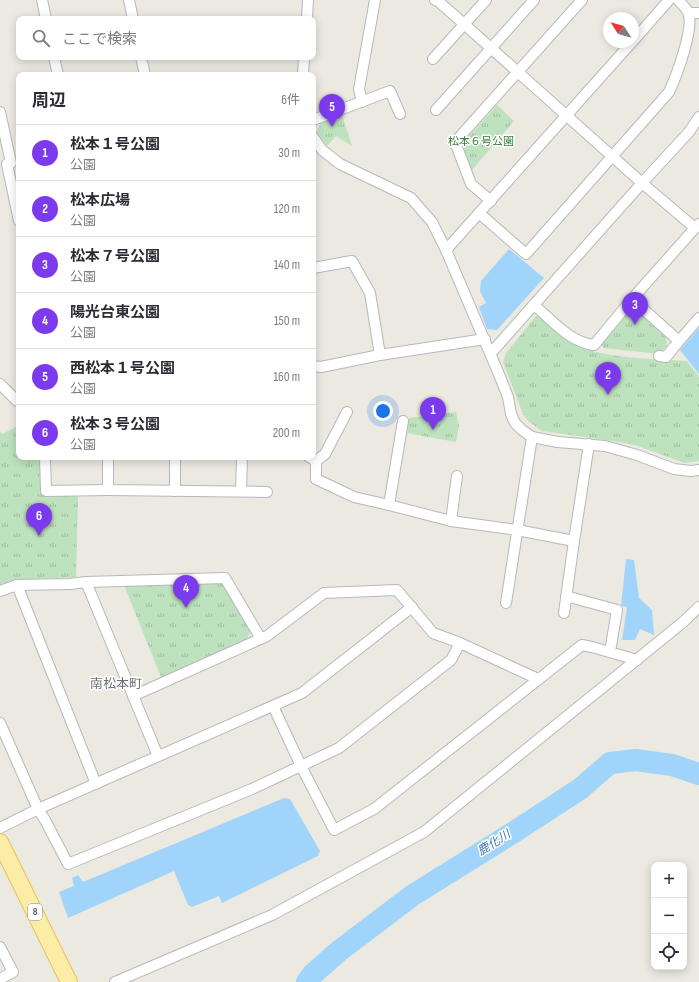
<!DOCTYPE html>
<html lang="ja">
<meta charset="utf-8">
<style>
body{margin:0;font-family:"Sofia Sans Condensed","Noto Sans JP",sans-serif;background:#f2f2f3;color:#2b2b33}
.controls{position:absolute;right:12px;bottom:12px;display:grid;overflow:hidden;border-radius:8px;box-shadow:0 2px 10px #0003}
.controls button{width:36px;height:36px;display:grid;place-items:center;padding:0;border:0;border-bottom:1px solid #e1e1e2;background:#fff;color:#2b2b33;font:20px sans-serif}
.compass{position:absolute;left:603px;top:12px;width:36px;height:36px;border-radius:50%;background:#fff;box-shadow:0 2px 10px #0003;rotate:306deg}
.you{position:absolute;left:383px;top:411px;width:14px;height:14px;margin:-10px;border:3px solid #fff;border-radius:50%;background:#1a73e8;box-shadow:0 0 0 6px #1a73e833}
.badge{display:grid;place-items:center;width:26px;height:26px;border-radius:50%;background:#7c3aed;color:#fff;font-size:13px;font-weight:700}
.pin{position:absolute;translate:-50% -33px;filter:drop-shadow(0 1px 2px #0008)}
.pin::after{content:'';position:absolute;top:21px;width:14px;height:12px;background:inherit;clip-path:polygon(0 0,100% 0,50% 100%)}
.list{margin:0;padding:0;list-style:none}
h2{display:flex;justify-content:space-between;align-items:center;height:52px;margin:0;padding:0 16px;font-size:17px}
h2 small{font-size:13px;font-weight:400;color:#7c7c81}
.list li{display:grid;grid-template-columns:26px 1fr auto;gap:12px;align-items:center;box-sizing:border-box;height:56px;padding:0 16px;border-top:1px solid #e1e1e2}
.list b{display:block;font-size:15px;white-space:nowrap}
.list p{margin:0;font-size:13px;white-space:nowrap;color:#7c7c81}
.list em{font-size:13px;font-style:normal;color:#7c7c81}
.icon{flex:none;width:22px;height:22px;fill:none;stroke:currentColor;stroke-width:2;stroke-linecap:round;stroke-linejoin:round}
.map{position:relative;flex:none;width:699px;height:982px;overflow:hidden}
.search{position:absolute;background:#fff;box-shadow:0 2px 10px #0003;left:16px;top:16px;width:300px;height:44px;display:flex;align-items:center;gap:10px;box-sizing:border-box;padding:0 14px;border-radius:8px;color:#7c7c81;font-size:15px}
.panel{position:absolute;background:#fff;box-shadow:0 2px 10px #0003;left:16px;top:72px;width:300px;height:388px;border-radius:8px}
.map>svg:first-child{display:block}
.park{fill:url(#park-tufts)}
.water{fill:#a1d4fa}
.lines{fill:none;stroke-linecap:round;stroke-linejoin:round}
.river{stroke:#a1d4fa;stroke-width:22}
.street-casing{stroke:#b6b8bd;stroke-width:12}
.primary-casing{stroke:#e9c15b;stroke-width:18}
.street{stroke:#fff;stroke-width:10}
.primary{stroke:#fbeca6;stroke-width:16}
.labels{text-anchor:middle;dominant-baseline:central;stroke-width:3;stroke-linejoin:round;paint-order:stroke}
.shield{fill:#fff;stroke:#8b8d90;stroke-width:1}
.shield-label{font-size:10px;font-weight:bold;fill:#595c61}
.park-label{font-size:11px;fill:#38813b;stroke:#fff}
.water-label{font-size:12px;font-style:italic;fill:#4175ab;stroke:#fff}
.quarter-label{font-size:13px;fill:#6a6e73;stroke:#fff}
</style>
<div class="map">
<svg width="699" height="982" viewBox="0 0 699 982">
<defs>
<pattern id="park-tufts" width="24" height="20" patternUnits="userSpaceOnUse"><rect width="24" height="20" fill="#bee2bd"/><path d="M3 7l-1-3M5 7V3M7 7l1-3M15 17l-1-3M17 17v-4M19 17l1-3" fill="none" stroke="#9dba9d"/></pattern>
</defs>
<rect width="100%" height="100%" fill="#ebe9e0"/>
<g class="park">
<path d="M497,105L514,121L472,170L463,148L464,142Z"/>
<path d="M342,115L352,146L336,136L327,146L317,131L321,123Z"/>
<path d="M638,312L666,337L667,346L659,354L603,348L602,343L628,313Z"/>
<path d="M536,316L541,317C550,325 559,335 569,341C597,359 654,359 687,361L699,377V461L685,463L635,445L614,441L542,431L528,421L523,414L503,362L506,353Z"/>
<path d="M456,412L459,426L456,442L407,433L409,418Z"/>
<path d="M16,427L19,430V457H40L41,495L78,496L76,577L16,580L0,585V432L2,434Z"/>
<path d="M219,582L227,586L251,630L247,639L161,677L124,585Z"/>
</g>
<g class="water">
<path d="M509,249L544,278L497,330L487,329L479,307L486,303L480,291L481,281Z"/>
<path d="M699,328V374L680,350Z"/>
<path d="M626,559L634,560L639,598L652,610L654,635L640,629L635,640H622L627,607L621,606Z"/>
<path d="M284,798L290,799L320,851L318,856L222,903L219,896L192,907L188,905L174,871L68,918L59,892L74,886L72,878L78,875L83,882Z"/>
</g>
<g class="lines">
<path class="river" d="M307,982L313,974L339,951L413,895L514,832L580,789L610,763L636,760L672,765L699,774"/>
<defs>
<g id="street">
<path d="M42,0L46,19"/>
<path d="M129,0L133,19"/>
<path d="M435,0L438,1L464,24L642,183L689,132L699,117"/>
<path d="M689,13H699"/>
<path d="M307,19L308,0"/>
<path d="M633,41L669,0"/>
<path d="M54,57L58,75"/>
<path d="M141,57L145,75"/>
<path d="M433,59L486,0"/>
<path d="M303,75L304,57"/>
<path d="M362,102L359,89L375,0"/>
<path d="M436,110L534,0"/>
<path d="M0,112L11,163"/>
<path d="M313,120L390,91L400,114"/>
<path d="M313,137L322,150L340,164L411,198L432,222L446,250L498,372L508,397L511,414L515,423L522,430L532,437L558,442L605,446L637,455L674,469L691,471L699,470"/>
<path d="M7,164L19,221"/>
<path d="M491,201L471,184L455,142L582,0"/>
<path d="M479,213L526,254L669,92C676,77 695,27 688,12C686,8 681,3 678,0"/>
<path d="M446,250L632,42"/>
<path d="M313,268L352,261L370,293L380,355"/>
<path d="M632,299L679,341L699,318"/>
<path d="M534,305C552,320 569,342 594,345L632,299L695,228"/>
<path d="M491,353L642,183L695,228L699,224"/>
<path d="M659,356L666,357L679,341"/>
<path d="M313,366L321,367L380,355L485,339"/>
<path d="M0,384L17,401"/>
<path d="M45,457L46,491L108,490"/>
<path d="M108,457V490L267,492"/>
<path d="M309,457L316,461V479L354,497L389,505L403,421"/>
<path d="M316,461L325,454L347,412"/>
<path d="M175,491V457"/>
<path d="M241,491L242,457"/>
<path d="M389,505L451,521L517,530L574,541L589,444"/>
<path d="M451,521L457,476"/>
<path d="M86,582L158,756"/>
<path d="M17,585L96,784"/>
<path d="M0,591L17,585L70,584L86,582L225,578L261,639"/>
<path d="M566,596L617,610L611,646"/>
<path d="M506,603L532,437"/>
<path d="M564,613L574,541"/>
<path d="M133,696L267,636L324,593L397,590L433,633L460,643L538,679"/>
<path d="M273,706L301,766L334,830L374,809L582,645L592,647L637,660"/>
<path d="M0,723L38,809L45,820L68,864L252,789L339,748L451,660L460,643"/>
<path d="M0,828L38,809L302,693L412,607"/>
<path d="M0,947L13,972L0,979"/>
<path d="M115,982L272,915L424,832L682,623L699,607"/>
</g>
<path id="primary" d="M0,842L69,982"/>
</defs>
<use href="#street" class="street-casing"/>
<use href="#primary" class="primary-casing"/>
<use href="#street" class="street"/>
<use href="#primary" class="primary"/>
</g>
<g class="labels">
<rect class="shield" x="28" y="904" width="14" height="16" rx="3"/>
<g class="shield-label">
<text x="35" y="912">8</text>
</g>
<g class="park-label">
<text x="481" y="141">松本６号公園</text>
</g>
<g class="water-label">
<text transform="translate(494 843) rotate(-32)">鹿化川</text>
</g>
<g class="quarter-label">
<text x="116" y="684">南松本町</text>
</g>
</g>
</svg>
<div class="controls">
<button>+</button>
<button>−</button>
<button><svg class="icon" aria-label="locate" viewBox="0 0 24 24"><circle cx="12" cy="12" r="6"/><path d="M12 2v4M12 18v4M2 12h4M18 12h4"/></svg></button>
</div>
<svg class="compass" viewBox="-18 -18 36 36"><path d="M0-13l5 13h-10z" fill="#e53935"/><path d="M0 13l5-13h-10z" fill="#7c7c81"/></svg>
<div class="you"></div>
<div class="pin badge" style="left:433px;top:430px">1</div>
<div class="pin badge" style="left:608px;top:395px">2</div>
<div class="pin badge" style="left:635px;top:325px">3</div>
<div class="pin badge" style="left:186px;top:608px">4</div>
<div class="pin badge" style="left:332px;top:127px">5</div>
<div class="pin badge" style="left:39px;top:536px">6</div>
<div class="search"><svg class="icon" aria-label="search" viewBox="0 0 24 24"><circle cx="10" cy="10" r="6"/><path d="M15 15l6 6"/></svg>ここで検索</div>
<section class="panel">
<h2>周辺<small>6件</small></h2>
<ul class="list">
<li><span class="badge">1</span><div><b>松本１号公園</b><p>公園</p></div><em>30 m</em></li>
<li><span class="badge">2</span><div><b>松本広場</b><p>公園</p></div><em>120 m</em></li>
<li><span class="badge">3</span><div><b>松本７号公園</b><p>公園</p></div><em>140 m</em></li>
<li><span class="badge">4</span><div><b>陽光台東公園</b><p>公園</p></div><em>150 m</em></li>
<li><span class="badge">5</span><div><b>西松本１号公園</b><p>公園</p></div><em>160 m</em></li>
<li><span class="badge">6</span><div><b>松本３号公園</b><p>公園</p></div><em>200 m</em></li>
</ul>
</section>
</div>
